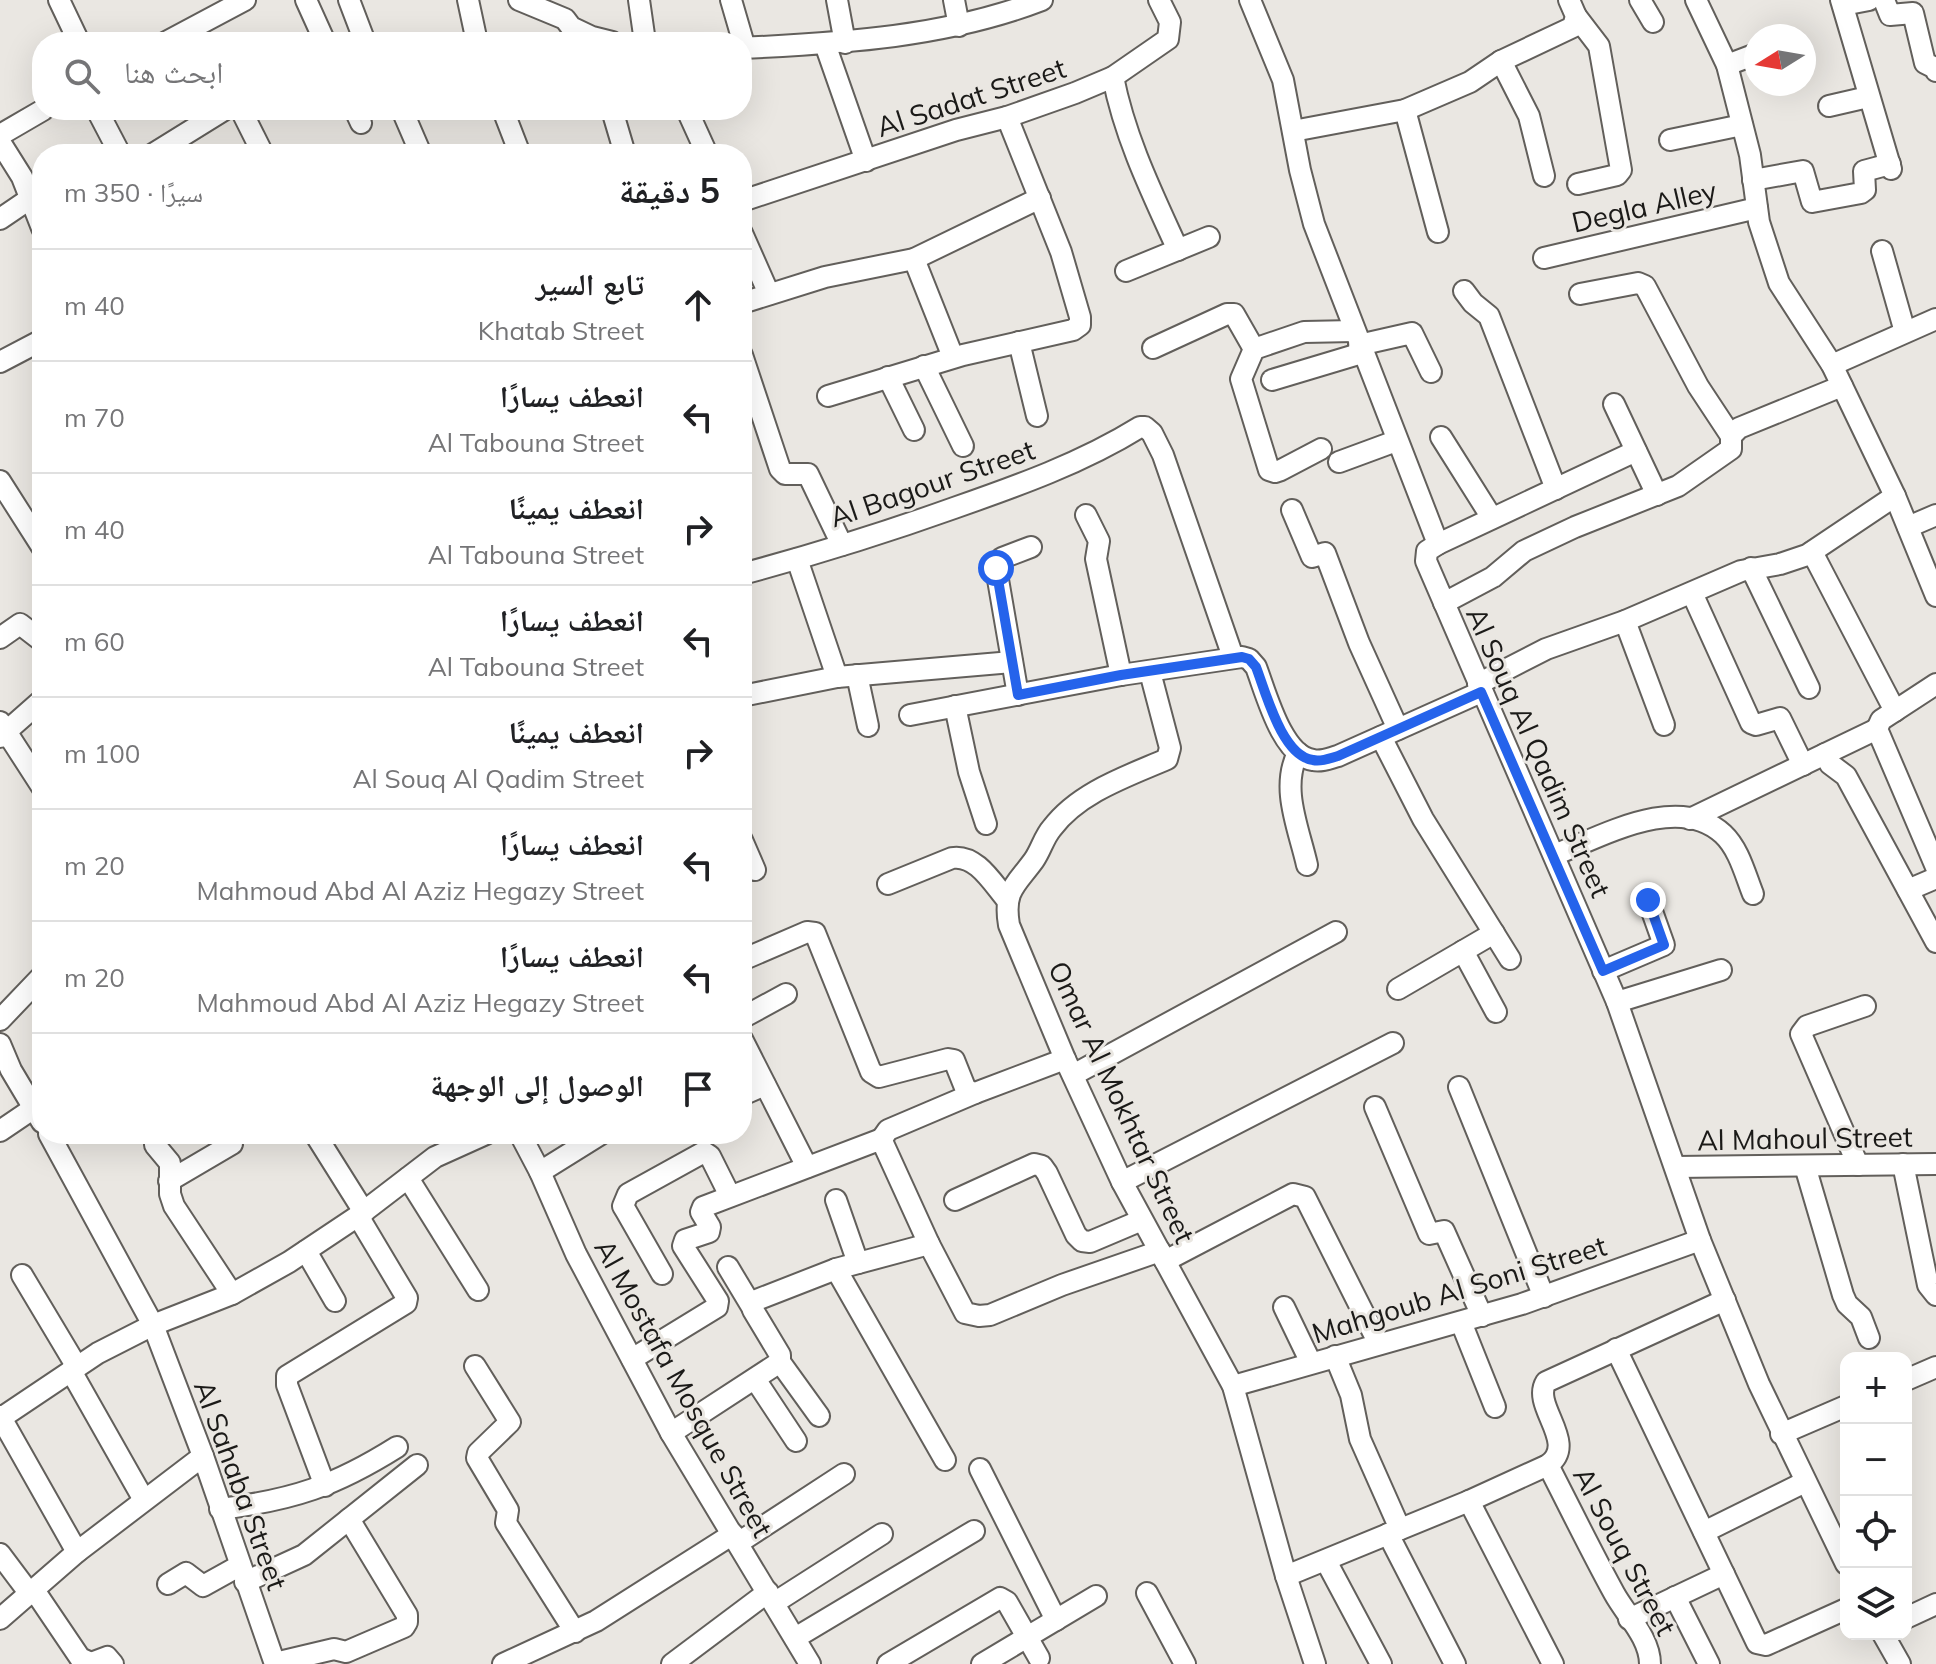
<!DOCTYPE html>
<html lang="ar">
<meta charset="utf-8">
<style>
body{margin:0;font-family:Mulish,"Noto Naskh Arabic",sans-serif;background:#f6f6f6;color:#202124;direction:rtl}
.controls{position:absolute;right:24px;bottom:24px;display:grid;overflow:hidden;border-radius:16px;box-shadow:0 8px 32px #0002}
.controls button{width:72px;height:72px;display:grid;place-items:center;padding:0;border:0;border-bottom:2px solid #e0e0e0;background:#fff;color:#202124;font:40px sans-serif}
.compass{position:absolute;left:1744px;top:24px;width:72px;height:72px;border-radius:50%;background:#fff;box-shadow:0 8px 32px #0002;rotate:259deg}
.stop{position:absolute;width:24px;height:24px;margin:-18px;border:6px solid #2563eb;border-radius:50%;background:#fff}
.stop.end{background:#2563eb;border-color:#fff;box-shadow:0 2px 8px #0008}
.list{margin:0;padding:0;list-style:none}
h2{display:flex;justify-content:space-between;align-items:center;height:104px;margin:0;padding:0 32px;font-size:34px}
h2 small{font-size:26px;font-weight:400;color:#757577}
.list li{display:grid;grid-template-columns:52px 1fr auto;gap:24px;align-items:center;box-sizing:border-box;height:112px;padding:0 32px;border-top:2px solid #e0e0e0}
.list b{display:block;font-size:30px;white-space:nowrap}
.list p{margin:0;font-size:26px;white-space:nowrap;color:#757577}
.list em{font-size:26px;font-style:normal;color:#757577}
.icon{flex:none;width:44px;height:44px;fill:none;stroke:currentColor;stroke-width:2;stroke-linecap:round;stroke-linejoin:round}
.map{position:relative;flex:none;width:1936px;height:1664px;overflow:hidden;direction:ltr}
.search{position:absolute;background:#fff;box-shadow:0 8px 32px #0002;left:32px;top:32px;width:720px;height:88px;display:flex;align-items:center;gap:20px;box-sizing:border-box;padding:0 28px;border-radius:32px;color:#757577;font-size:30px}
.panel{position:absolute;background:#fff;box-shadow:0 8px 32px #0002;left:32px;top:144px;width:720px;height:1000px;border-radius:32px;direction:rtl}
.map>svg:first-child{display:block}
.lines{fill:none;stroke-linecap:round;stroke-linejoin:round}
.minor-casing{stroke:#625f5b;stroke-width:24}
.minor{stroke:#fff;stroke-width:20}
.route{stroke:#2563eb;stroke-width:10}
.labels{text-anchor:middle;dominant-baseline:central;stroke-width:6;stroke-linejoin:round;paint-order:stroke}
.street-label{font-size:28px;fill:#1b1a18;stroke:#eae7e2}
</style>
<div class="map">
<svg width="1936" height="1664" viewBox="0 0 1936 1664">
<rect width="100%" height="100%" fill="#eae7e2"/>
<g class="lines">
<defs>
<g id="minor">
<path d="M59,0L79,42"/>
<path d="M306,0L325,42"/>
<path d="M349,0L365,42"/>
<path d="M468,0L477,42"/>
<path d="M519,0L565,19L571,27L592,37L612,42"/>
<path d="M639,0L645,42"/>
<path d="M731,0L745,48"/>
<path d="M837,0L845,43"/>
<path d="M954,0L959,26"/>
<path d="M1250,0L1283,80L1300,170L1314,224L1438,544L1427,551L1426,561L1617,1002L1700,1240L1759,1384L1846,1564"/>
<path d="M1640,0L1653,22"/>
<path d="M1696,0L1727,65L1750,155L1759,222L1779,283L1832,365L1895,496L1936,596"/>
<path d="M1841,0L1891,169"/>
<path d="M1884,0L1890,15L1913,13L1925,63L1935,68L1936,71"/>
<path d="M1843,5L1869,0"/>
<path d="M1576,16L1599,46L1621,170L1617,175L1578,184"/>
<path d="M166,42L245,0"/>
<path d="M825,44L866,161"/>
<path d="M742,48C844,43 946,37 1042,0"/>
<path d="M1501,61L1529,116L1544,176"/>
<path d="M1727,65L1756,54"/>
<path d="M1113,77C1125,138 1152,193 1178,250"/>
<path d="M1829,106L1868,97"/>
<path d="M97,110L120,154"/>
<path d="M241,110L263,154"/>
<path d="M355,110L361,123"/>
<path d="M402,110L421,154"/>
<path d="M503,110L520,154"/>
<path d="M612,110L625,154"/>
<path d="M687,110L707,154"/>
<path d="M1405,110L1438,232"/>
<path d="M1293,131L1405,110L1470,82L1501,61L1573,27L1576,16L1569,0"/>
<path d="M0,135L43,110"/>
<path d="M1670,140L1742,125"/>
<path d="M0,142L22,177L42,228"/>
<path d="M153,154L224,110"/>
<path d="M1753,180L1803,171L1812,202L1861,193L1865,190L1864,171L1890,164"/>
<path d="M742,201L956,130L1007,117L1075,93L1113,77L1168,39L1170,22L1159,0"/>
<path d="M0,219L31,198"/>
<path d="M742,233L769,294"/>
<path d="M1882,251L1905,332"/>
<path d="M1544,258L1757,208"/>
<path d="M914,259L953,357"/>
<path d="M1126,271L1209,237"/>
<path d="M1464,291L1473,303L1489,316L1556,489"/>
<path d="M1580,294L1638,283L1645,286L1698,386L1731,436"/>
<path d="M742,303L825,277L914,259L1040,198"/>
<path d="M1019,342L1037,416"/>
<path d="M1359,345L1412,333L1431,372"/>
<path d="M1153,348L1227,314H1234L1254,349"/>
<path d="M742,355L780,469L785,474H808L842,545"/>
<path d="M0,362L42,340"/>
<path d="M1832,365L1936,319"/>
<path d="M924,366L963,446"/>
<path d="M888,377L914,430"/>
<path d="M1272,380L1362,353"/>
<path d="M828,396L963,355L1073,330L1080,325V317L1061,252L1007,117"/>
<path d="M1614,404L1657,495"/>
<path d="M1441,437L1492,518"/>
<path d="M1321,449L1281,470L1275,472L1269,470L1241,379L1254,349L1304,332L1354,331"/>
<path d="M1339,462L1396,441"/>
<path d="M0,481L42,547"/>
<path d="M1292,510L1312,557L1325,553L1359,643L1398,729"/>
<path d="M1086,515L1099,541L1096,559L1121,675"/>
<path d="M1908,527L1936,515"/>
<path d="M1438,544L1636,451"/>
<path d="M1812,552L1895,711"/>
<path d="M797,559L837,677"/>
<path d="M1751,568L1809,688"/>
<path d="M742,574C813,555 884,533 954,508C1017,486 1082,463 1140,427H1145L1152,433L1163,455L1233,657"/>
<path d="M1692,593L1751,723L1756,725L1780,718L1803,765"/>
<path d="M1444,603L1493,577L1524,551L1575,527L1678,486L1731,449V436L1739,428L1842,386"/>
<path d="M1625,621L1664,725"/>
<path d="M0,638L20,624L42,641"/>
<path d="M1150,672L1170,748L1167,759C1128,776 1079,792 1052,828C1044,837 1041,850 1034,860C1016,885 1003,890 1009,925L1065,1059L1122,1182L1233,1386L1286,1576L1315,1664"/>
<path d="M857,675L868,726"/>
<path d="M1478,684L1546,649L1625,621L1741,571L1780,564L1807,555L1895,496"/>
<path d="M1936,684L1881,720L1877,729L1936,867"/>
<path d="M1018,695L996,568L1002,558L1031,547"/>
<path d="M742,696L837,677L1012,662"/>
<path d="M955,706L969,772L986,824"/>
<path d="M910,715L1121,675L1242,657L1249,659L1256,667C1266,693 1282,756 1313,760C1322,762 1330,758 1338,756L1481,692"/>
<path d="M0,722L42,787"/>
<path d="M0,737L42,700"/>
<path d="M1381,737L1423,819L1510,959"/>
<path d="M1298,753C1280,788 1299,829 1307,865"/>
<path d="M1825,754L1830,764L1846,776L1936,942"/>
<path d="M1690,819L1877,729"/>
<path d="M742,840L755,870"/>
<path d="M1554,855C1601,837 1678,792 1723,834C1739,849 1745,874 1753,894"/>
<path d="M888,884L952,858C977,854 993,884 1008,901"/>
<path d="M1908,890L1936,878"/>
<path d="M1463,951L1496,1012"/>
<path d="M742,960L807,932L815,933L871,1072L879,1077L948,1059L954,1060L966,1090L975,1093L1065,1059"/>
<path d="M1603,971L1664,945L1648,900"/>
<path d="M1398,989L1494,933"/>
<path d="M1617,1002L1721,970"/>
<path d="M742,1018L786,994"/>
<path d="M0,1020L42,976"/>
<path d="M742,1039L807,1167"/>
<path d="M0,1044L11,1070L42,1122"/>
<path d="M1073,1075L1336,932"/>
<path d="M1459,1087L1544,1297"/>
<path d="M742,1095L765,1085"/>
<path d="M1375,1107L1429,1234L1444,1231L1482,1316"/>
<path d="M0,1131L34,1108"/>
<path d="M49,1134L153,1325L203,1456L275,1664"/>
<path d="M315,1134L364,1212"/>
<path d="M520,1134L540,1172L576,1254L671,1433L810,1664"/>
<path d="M881,1140L888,1130L975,1093"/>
<path d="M155,1145L170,1163V1194L174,1206L232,1294"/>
<path d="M1903,1164L1928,1285L1936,1295"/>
<path d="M1858,1165L1801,1034L1807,1026L1865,1006"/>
<path d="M1805,1166L1843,1295L1847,1304L1861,1317L1869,1338"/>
<path d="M1676,1167L1936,1164"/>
<path d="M540,1172L601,1134"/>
<path d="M408,1178L478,1290"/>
<path d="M169,1181L232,1144"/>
<path d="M1122,1182L1393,1043"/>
<path d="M836,1200L858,1263"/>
<path d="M955,1200L1034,1164L1042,1166L1047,1173L1076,1235L1082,1241L1090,1242L1142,1220"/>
<path d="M306,1251L335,1301"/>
<path d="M1165,1261L1293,1194L1305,1197L1379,1344"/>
<path d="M728,1267L752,1307"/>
<path d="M836,1269L945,1460"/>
<path d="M662,1274L626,1211L623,1206L628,1194L704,1152L710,1156L730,1196"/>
<path d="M22,1275L77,1367"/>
<path d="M1284,1307L1311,1363"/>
<path d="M1461,1322L1495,1407"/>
<path d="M1616,1349L1757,1643L1766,1645L1846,1609"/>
<path d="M1335,1356L1351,1395L1360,1439L1400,1529"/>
<path d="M632,1359L717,1307L718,1301L683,1246L685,1240L709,1232L710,1227L701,1212L703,1207L879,1140L882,1141L929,1244L965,1313L979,1316L990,1315L1062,1285L1160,1251"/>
<path d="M780,1362L819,1416"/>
<path d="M475,1366L510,1422L478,1453L477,1458L508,1510L506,1523L575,1632"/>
<path d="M71,1371L144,1500"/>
<path d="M755,1379L796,1441"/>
<path d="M1906,1380L1936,1367"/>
<path d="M1233,1386L1522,1304L1700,1240"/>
<path d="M0,1416L77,1552"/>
<path d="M1,1418L98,1353L153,1325L232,1294L289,1262L358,1216L435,1157L486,1134"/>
<path d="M671,1433L780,1362V1355L753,1310L754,1301L836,1269L929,1244"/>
<path d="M1781,1434L1846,1406"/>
<path d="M1548,1465C1570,1508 1591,1551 1614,1593C1626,1615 1650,1638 1650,1664"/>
<path d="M980,1469L1056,1620"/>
<path d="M325,1486L287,1385V1376L406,1303L407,1298L358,1216"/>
<path d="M1469,1501L1553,1664"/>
<path d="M220,1509C293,1500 335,1486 397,1447"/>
<path d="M1704,1532L1805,1482"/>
<path d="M1388,1534L1455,1664"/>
<path d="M738,1543L844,1474"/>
<path d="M0,1554L30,1594"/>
<path d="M1326,1561L1381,1664"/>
<path d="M1286,1576L1469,1501L1548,1465C1579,1443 1531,1406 1546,1382L1725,1300"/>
<path d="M245,1582L304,1555L417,1465"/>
<path d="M168,1584L186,1573L203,1586L239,1566"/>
<path d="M34,1590L80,1658L91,1663L107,1657L113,1664"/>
<path d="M1147,1593L1185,1664"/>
<path d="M1675,1597L1709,1664"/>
<path d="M774,1603L882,1534"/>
<path d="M1906,1618L1936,1604"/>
<path d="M0,1619L77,1552L203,1456"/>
<path d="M1629,1619L1724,1574"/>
<path d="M1883,1634L1900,1664"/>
<path d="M795,1638L974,1531"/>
<path d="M275,1663L334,1649L346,1652L404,1627L407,1622V1615L349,1519"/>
<path d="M503,1664L596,1621L733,1534"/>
<path d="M672,1664L768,1592"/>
<path d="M888,1664L1000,1598L1007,1602L1039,1658"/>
<path d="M982,1664L1096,1596"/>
</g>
</defs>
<use href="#minor" class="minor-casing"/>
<use href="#minor" class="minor"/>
</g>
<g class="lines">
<path class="route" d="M996,568L1018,695L1121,675L1242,657L1249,659L1256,667C1266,693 1282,756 1313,760C1322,762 1330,758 1338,756L1481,692L1603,971L1664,945L1648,900"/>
</g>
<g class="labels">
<g class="street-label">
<text transform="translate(971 97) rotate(-18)">Al Sadat Street</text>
<text transform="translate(1644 206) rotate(-13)">Degla Alley</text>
<text transform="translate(932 483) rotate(-19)">Al Bagour Street</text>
<text transform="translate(1539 752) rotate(66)">Al Souq Al Qadim Street</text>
<text transform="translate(1122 1102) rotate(65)">Omar Al Mokhtar Street</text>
<text transform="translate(1805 1138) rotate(-1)">Al Mahoul Street</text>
<text transform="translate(1459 1289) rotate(-17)">Mahgoub Al Soni Street</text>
<text transform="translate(684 1388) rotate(61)">Al Mostafa Mosque Street</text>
<text transform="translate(241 1485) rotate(70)">Al Sahaba Street</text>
<text transform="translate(1625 1551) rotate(62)">Al Souq Street</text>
</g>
</g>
</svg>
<div class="controls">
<button>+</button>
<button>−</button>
<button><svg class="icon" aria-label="locate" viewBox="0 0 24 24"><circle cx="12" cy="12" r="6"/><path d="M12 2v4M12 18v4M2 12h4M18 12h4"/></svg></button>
<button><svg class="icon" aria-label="layers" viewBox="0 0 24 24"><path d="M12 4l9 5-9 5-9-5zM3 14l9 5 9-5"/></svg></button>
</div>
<svg class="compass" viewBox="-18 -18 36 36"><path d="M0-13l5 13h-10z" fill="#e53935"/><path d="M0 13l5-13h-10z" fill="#757577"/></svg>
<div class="stop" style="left:996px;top:568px"></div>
<div class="stop end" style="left:1648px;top:900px"></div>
<div class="search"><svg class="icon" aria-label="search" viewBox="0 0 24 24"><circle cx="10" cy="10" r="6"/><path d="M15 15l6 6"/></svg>ابحث هنا</div>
<section class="panel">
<h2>5 دقيقة<small>سيرًا · 350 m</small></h2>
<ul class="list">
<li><svg class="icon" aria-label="ahead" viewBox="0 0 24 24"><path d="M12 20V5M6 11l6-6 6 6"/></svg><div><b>تابع السير</b><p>Khatab Street</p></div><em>40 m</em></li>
<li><svg class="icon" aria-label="left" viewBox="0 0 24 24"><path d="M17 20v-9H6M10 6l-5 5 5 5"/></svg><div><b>انعطف يسارًا</b><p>Al Tabouna Street</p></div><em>70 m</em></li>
<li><svg class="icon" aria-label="right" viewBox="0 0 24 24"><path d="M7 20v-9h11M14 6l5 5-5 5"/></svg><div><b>انعطف يمينًا</b><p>Al Tabouna Street</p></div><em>40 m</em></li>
<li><svg class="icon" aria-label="left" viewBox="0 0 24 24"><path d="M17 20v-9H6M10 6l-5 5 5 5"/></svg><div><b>انعطف يسارًا</b><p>Al Tabouna Street</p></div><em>60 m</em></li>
<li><svg class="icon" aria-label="right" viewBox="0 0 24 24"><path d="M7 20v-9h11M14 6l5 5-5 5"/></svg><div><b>انعطف يمينًا</b><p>Al Souq Al Qadim Street</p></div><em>100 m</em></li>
<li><svg class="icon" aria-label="left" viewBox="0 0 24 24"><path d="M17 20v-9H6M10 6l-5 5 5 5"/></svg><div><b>انعطف يسارًا</b><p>Mahmoud Abd Al Aziz Hegazy Street</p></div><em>20 m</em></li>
<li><svg class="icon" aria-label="left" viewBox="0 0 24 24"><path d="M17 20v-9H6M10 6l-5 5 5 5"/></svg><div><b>انعطف يسارًا</b><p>Mahmoud Abd Al Aziz Hegazy Street</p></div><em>20 m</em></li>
<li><svg class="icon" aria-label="arrive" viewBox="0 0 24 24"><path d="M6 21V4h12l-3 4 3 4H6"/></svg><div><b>الوصول إلى الوجهة</b></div></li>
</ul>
</section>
</div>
